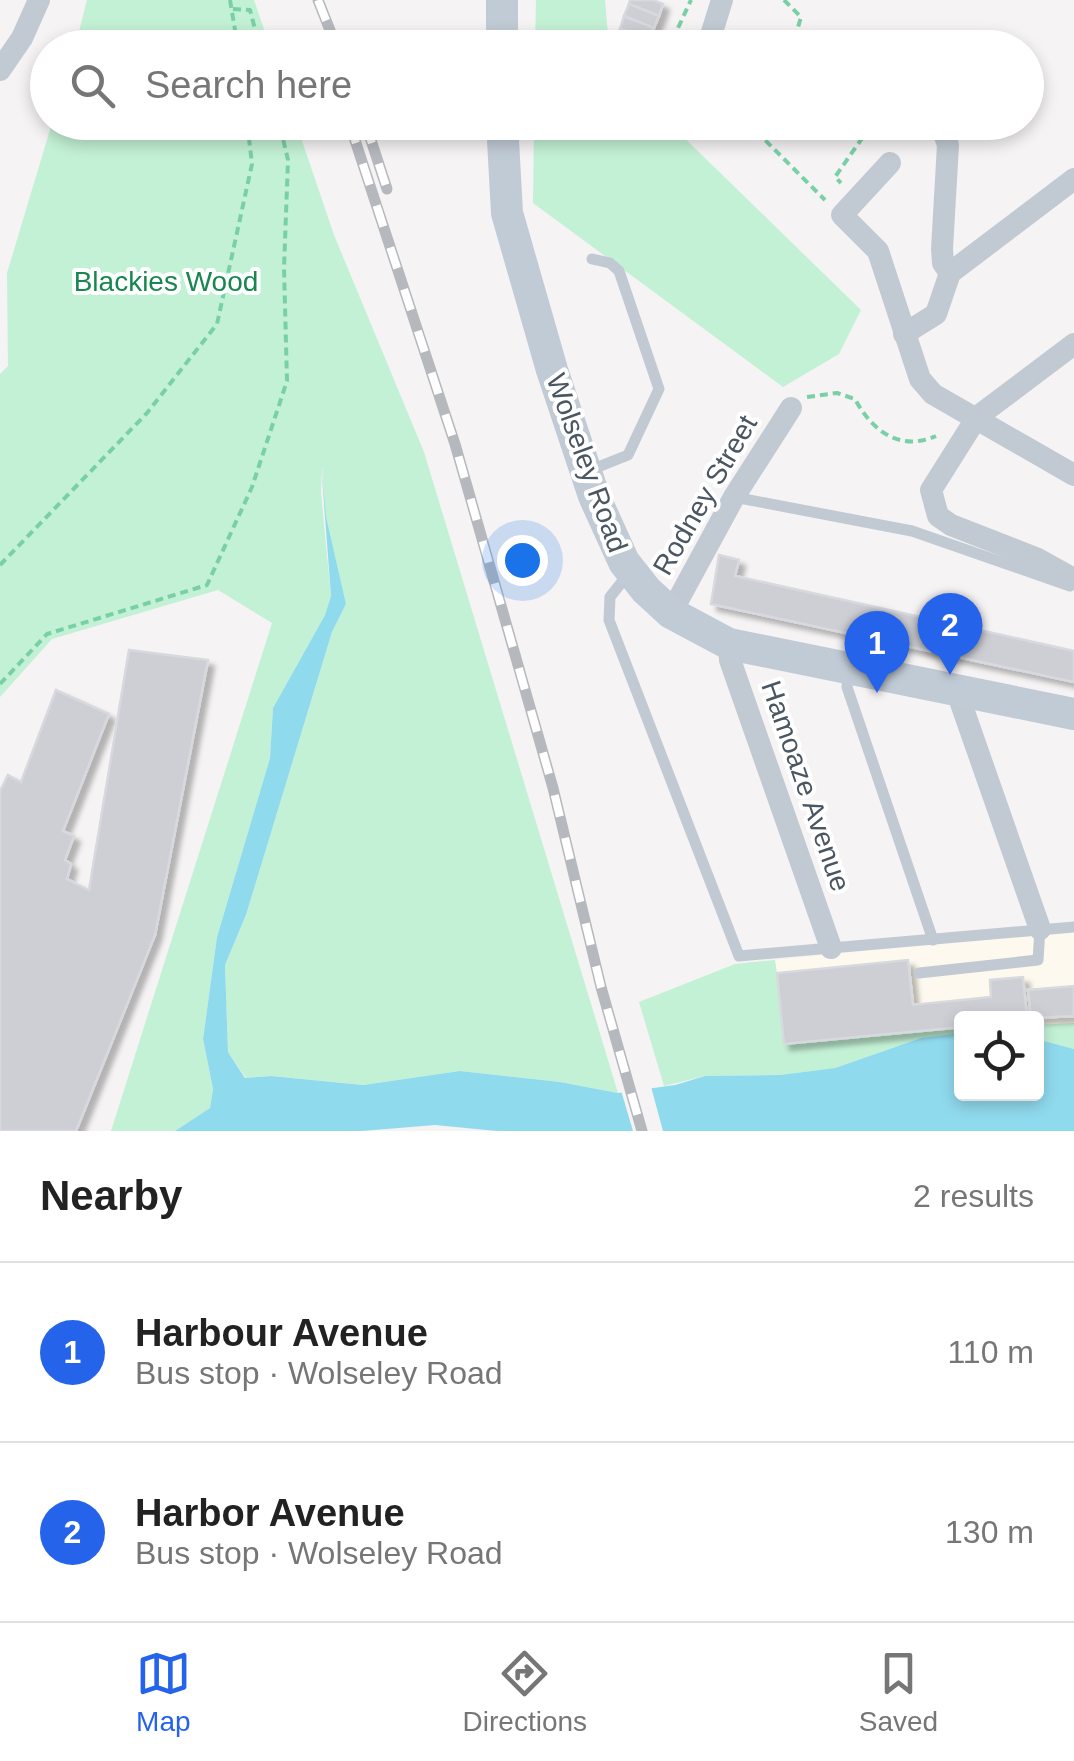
<!DOCTYPE html>
<meta charset="utf-8">
<style>
body{margin:0;font-family:Arial,sans-serif;background:#f2f2f2;color:#222}
.controls{position:absolute;right:30px;bottom:30px;display:grid;overflow:hidden;border-radius:10px;box-shadow:0 5px 15px #0003}
.controls button{width:90px;height:90px;display:grid;place-items:center;padding:0;border:0;border-bottom:2px solid #e0e0e0;background:#fff;color:#222;font:50px sans-serif}
.you{position:absolute;left:522px;top:560px;width:35px;height:35px;margin:-25px;border:8px solid #fff;border-radius:50%;background:#1a73e8;box-shadow:0 0 0 15px #1a73e833}
.badge{display:grid;place-items:center;width:65px;height:65px;border-radius:50%;background:#2563eb;color:#fff;font-size:32px;font-weight:700}
.pin{position:absolute;translate:-50% -82px;filter:drop-shadow(0 2px 5px #0008)}
.pin::after{content:'';position:absolute;top:52px;width:35px;height:30px;background:inherit;clip-path:polygon(0 0,100% 0,50% 100%)}
.list{margin:0;padding:0;list-style:none}
h2{display:flex;justify-content:space-between;align-items:center;height:130px;margin:0;padding:0 40px;font-size:42px}
h2 small{font-size:32px;font-weight:400;color:#767676}
.list li{display:grid;grid-template-columns:65px 1fr auto;gap:30px;align-items:center;box-sizing:border-box;height:180px;padding:0 40px;border-top:2px solid #e0e0e0}
.list b{display:block;font-size:38px;white-space:nowrap}
.list p{margin:0;font-size:32px;white-space:nowrap;color:#767676}
.list em{font-size:32px;font-style:normal;color:#767676}
.icon{flex:none;width:55px;height:55px;fill:none;stroke:currentColor;stroke-width:2;stroke-linecap:round;stroke-linejoin:round}
.map{position:relative;flex:none;width:1074px;height:1131px;overflow:hidden}
.search{position:absolute;background:#fff;box-shadow:0 5px 15px #0003;left:30px;right:30px;top:30px;height:110px;display:flex;align-items:center;gap:25px;box-sizing:border-box;padding:0 35px;border-radius:55px;color:#767676;font-size:38px}
.sheet{height:490px;background:#fff}
nav{display:flex;justify-content:space-around;align-items:center;box-sizing:border-box;height:140px;border-top:2px solid #e0e0e0;background:#fff;font-size:28px;color:#767676}
nav a{display:grid;justify-items:center;gap:5px}
nav .on{color:#2563eb}
.map>svg:first-child{display:block}
.commercial{fill:#fdf9ef}
.green{fill:#c3f1d5}
.water{fill:#90daee}
.pier{fill:#f5f3f3}
.building{fill:#cdcfd5;stroke:#d7d9de;stroke-width:2.5;filter:url(#shadow)}
.lines{fill:none;stroke-linecap:round;stroke-linejoin:round}
.path{stroke:#7ad0a6;stroke-width:4;stroke-dasharray:8 5;stroke-linecap:butt}
.lane{stroke:#c1cad2;stroke-width:11}
.street{stroke:#c1cad2;stroke-width:22}
.secondary{stroke:#c1cbd6;stroke-width:32}
.rail-casing{stroke:#b5b8bd;stroke-width:11}
.rail{stroke:#fff;stroke-width:8;stroke-dasharray:22;stroke-linecap:butt}
.labels{text-anchor:middle;dominant-baseline:central;stroke-width:8;stroke-linejoin:round;paint-order:stroke}
.park-label{font-size:28px;fill:#17864f;stroke:#fff}
.street-label{font-size:28px;fill:#4a5661;stroke:#fff}
</style>
<div class="map">
<svg width="1074" height="1131" viewBox="0 0 1074 1131">
<defs>
<filter id="shadow"><feDropShadow dx="6" dy="6" stdDeviation="2.5" flood-color="#0004"/></filter>
</defs>
<rect width="100%" height="100%" fill="#f5f3f3"/>
<path class="commercial" d="M1074,930V1023L1037,1025L1036,1018H962L777,973L775,960Z"/>
<g class="green">
<path d="M87,0H254L270,47H75Z"/>
<path d="M536,0H605L609,47H535Z"/>
<path d="M52,123H296L334,235L424,452L618,1093L560,1082L460,1071L363,1085L271,1076L246,1078L228,1052L225,965L246,915L332,632L346,604L325,517L322,465L321,492L331,596L325,615L273,708L270,758L217,937L203,1039L213,1089L210,1108L175,1131H111L272,623L218,590L52,639L0,697V374L8,366L7,273Z"/>
<path d="M534,123H669L861,310L839,354L783,387L533,203Z"/>
<path d="M775,960L777,973L961,1027V1033L921,1038L835,1068L780,1075L705,1076L664,1086L639,1002L735,964Z"/>
<path d="M1074,1023V1049L1037,1039L1036,1025Z"/>
</g>
<path class="water" d="M321,463L326,517L346,604L332,632L246,915L225,965L228,1052L245,1078L271,1076L363,1085L460,1071L560,1082L618,1093L675,1085L705,1076L780,1075L835,1068L921,1038L961,1033L962,1094H1036L1037,1039L1074,1049V1131H497L435,1125L362,1131H175L210,1108L213,1089L203,1039L217,937L270,758L273,708L325,615L331,596Z"/>
<path class="pier" d="M650,1083L663,1131H633L620,1087Z"/>
<g class="building">
<path d="M630,0H653L663,4L659,16L629,4Z"/>
<path d="M629,4L659,16L654,28L624,16Z"/>
<path d="M624,16L654,28L650,40L620,29Z"/>
<path d="M620,29L650,40L647,48H633L615,41Z"/>
<path d="M719,555L739,560L735,576L1074,651V682L711,604Z"/>
<path d="M129,650L208,660L155,935L76,1131H0V791L8,775L21,782L56,690L109,714L63,831L74,836L65,860L71,864L67,879L89,890Z"/>
<path d="M908,960L913,1005L991,997L990,980L1023,977L1027,1018H962V1027L784,1044L777,973Z"/>
<path d="M1074,986V1016L1031,1018L1028,990Z"/>
</g>
<g class="lines">
<g class="path">
<path d="M230,0L238,48"/>
<path d="M784,0L801,17L792,48"/>
<path d="M233,9L250,10L260,48"/>
<path d="M681,48L672,41L691,0"/>
<path d="M747,122L825,200"/>
<path d="M832,122L865,134L835,177L841,183"/>
<path d="M757,134L763,122"/>
<path d="M807,397L837,393L855,399C872,431 900,452 936,436"/>
<path d="M0,565L147,413L217,324L252,164L247,122"/>
<path d="M0,684L47,634L207,585L252,487L287,381L284,268L288,160L279,122"/>
</g>
<g class="lane">
<path d="M588,471L628,455L659,389L619,271L610,263L592,259"/>
<path d="M734,497L912,531L1070,586"/>
<path d="M629,573L610,597L609,620L739,956L1074,927"/>
<path d="M848,673L847,687L933,940"/>
<path d="M919,973L1038,960L1040,929"/>
</g>
<g class="street">
<path d="M707,48L722,0"/>
<path d="M0,70L22,38L39,0"/>
<path d="M940,122L948,145L942,249L943,263L950,273"/>
<path d="M890,163L842,215L878,251L920,379L933,394L1074,475"/>
<path d="M904,334L936,314L950,273L1074,179"/>
<path d="M1074,344L977,417L931,490L938,516L951,525L1038,559L1074,579"/>
<path d="M671,613L734,497L791,408"/>
<path d="M729,644L730,660L831,948"/>
<path d="M956,689L1040,929"/>
</g>
<g class="secondary">
<path d="M502,48V0"/>
<path d="M502,122L507,213L552,370L594,496L624,562L646,590L671,613L729,644L1074,714"/>
</g>
<defs>
<g id="rail">
<path d="M318,0L337,48"/>
<path d="M349,122L455,444L553,788L601,987L642,1131"/>
<path d="M365,122L387,189"/>
</g>
</defs>
<use href="#rail" class="rail-casing"/>
<use href="#rail" class="rail"/>
</g>
<g class="labels">
<g class="park-label">
<text x="166" y="281">Blackies Wood</text>
</g>
<g class="street-label">
<text transform="translate(587 463) rotate(70)">Wolseley Road</text>
<text transform="translate(705 495) rotate(-60)">Rodney Street</text>
<text transform="translate(806 786) rotate(71)">Hamoaze Avenue</text>
</g>
</g>
</svg>
<div class="controls">
<button><svg class="icon" aria-label="locate" viewBox="0 0 24 24"><circle cx="12" cy="12" r="6"/><path d="M12 2v4M12 18v4M2 12h4M18 12h4"/></svg></button>
</div>
<div class="you"></div>
<div class="pin badge" style="left:877px;top:693px">1</div>
<div class="pin badge" style="left:950px;top:675px">2</div>
<div class="search"><svg class="icon" aria-label="search" viewBox="0 0 24 24"><circle cx="10" cy="10" r="6"/><path d="M15 15l6 6"/></svg>Search here</div>
</div>
<section class="sheet">
<h2>Nearby<small>2 results</small></h2>
<ul class="list">
<li><span class="badge">1</span><div><b>Harbour Avenue</b><p>Bus stop · Wolseley Road</p></div><em>110 m</em></li>
<li><span class="badge">2</span><div><b>Harbor Avenue</b><p>Bus stop · Wolseley Road</p></div><em>130 m</em></li>
</ul>
</section>
<nav>
<a class="on"><svg class="icon" aria-label="map" viewBox="0 0 24 24"><path d="M3 6l6-2 6 2 6-2v14l-6 2-6-2-6 2zM9 4v14M15 6v14"/></svg>Map</a>
<a><svg class="icon" aria-label="directions" viewBox="0 0 24 24"><path d="M12 3l9 9-9 9-9-9zM9 14v-3h6M13 9l2 2-2 2"/></svg>Directions</a>
<a><svg class="icon" aria-label="saved" viewBox="0 0 24 24"><path d="M7 4h10v16l-5-4-5 4z"/></svg>Saved</a>
</nav>
